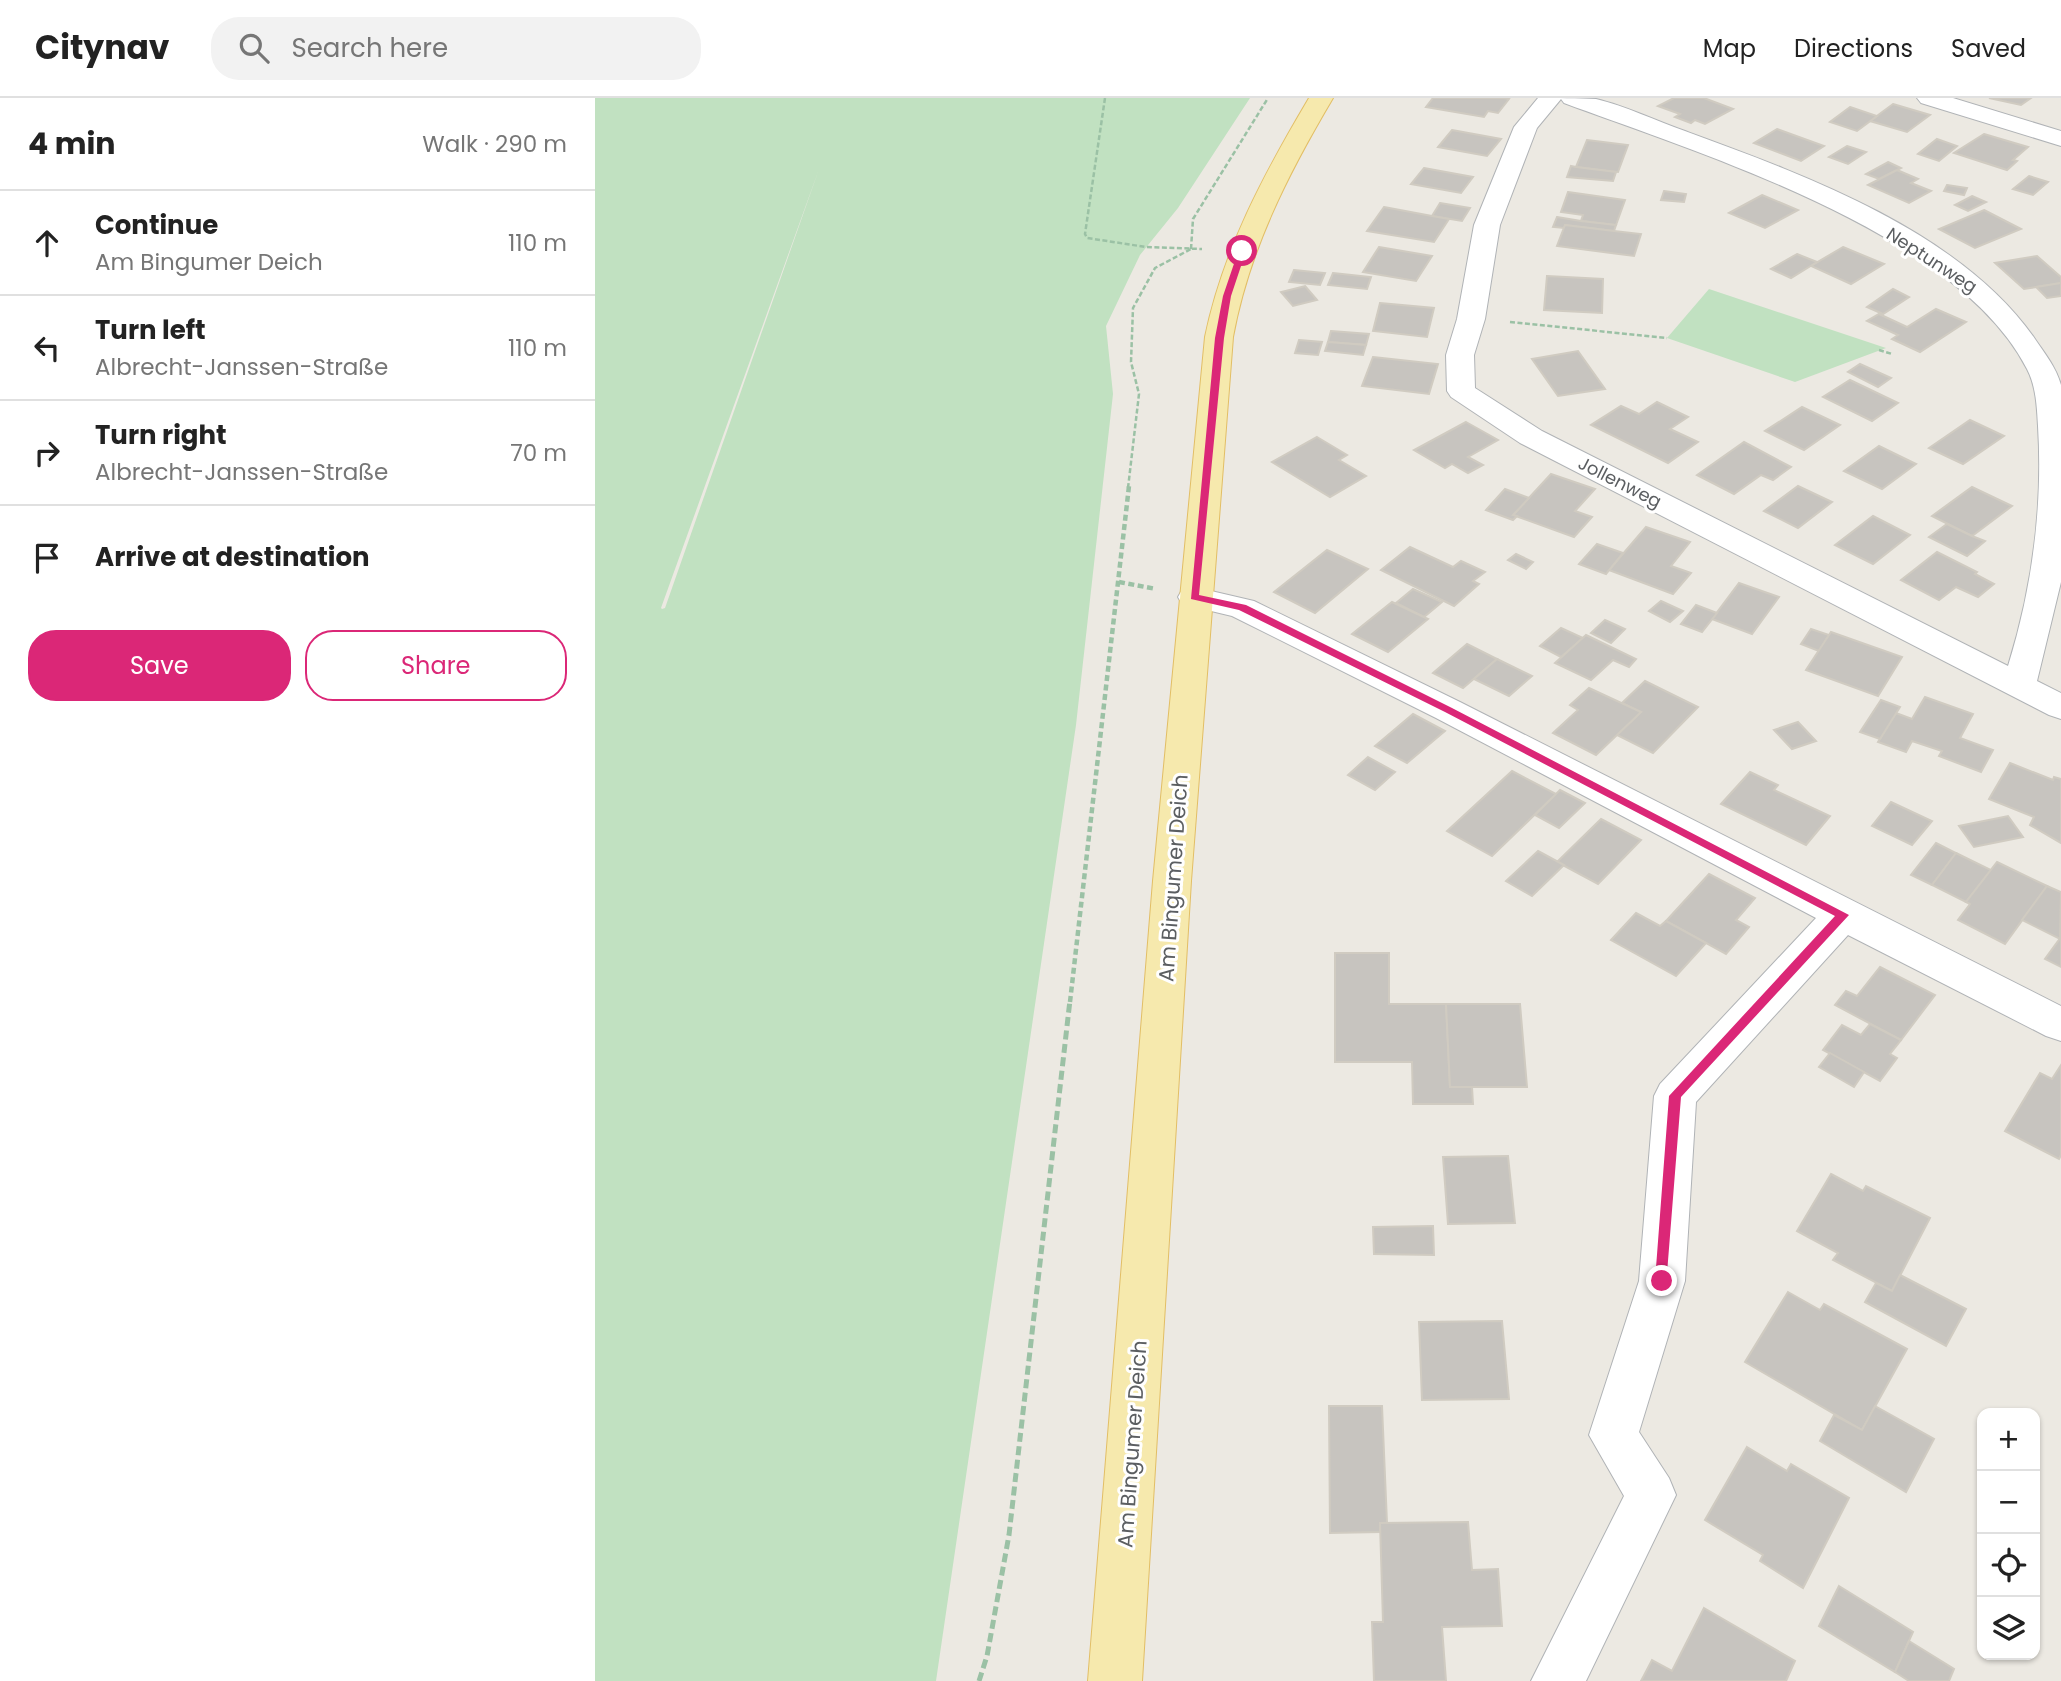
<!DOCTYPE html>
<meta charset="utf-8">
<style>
body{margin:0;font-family:Poppins,sans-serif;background:#f2f2f2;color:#222}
.controls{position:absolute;right:21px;bottom:21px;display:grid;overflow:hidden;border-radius:14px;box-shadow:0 2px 5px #0004}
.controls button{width:63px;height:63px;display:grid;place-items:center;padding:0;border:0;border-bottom:2px solid #e0e0e0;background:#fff;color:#222;font:35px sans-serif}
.stop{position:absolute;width:21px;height:21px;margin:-16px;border:5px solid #db2777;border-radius:50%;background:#fff}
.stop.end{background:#db2777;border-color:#fff;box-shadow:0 2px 7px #0008}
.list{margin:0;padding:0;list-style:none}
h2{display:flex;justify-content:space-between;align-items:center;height:91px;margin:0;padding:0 28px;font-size:30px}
h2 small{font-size:23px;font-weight:400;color:#767676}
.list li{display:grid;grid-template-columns:46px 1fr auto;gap:21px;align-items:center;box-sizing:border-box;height:105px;padding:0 28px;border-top:2px solid #e0e0e0}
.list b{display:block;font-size:26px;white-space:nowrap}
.list p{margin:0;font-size:23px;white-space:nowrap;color:#767676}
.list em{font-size:23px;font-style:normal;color:#767676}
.actions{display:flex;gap:14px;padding:21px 28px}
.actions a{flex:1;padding:16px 0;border:2px solid #db2777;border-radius:28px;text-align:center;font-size:24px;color:#db2777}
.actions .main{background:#db2777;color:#fff}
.icon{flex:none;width:38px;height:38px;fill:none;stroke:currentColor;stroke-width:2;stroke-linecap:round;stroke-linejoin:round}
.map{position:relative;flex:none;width:1466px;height:1583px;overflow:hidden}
header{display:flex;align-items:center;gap:42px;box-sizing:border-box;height:98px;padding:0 35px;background:#fff;border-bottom:2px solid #e0e0e0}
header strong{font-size:33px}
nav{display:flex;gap:38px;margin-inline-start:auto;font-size:24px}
.search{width:490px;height:63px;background:#f2f2f2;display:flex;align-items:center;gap:18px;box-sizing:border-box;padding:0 24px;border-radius:28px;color:#767676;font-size:26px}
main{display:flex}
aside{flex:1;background:#fff}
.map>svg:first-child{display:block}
.green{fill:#c1e1c1;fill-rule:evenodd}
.building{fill:#c7c4bf;stroke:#d0cbc1;stroke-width:2}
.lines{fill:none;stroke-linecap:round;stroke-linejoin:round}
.minor-casing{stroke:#b0b3b6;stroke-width:2}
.major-casing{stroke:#e2be65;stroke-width:2}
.path-far2{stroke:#9bc1a5;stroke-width:2.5;stroke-dasharray:5 2.5;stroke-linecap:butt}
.path-far1{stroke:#9bc1a5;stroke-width:4.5;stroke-dasharray:6 3.5;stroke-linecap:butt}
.path{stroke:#9bc1a5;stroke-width:5;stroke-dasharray:9 4.5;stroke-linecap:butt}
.minor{fill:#fff;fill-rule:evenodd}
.major{fill:#f6e9ad;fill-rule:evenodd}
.route{fill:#db2777}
.labels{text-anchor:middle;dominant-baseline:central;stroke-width:6;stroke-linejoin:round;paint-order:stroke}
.far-street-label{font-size:18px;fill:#5b5e61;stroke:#fff}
.street-label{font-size:21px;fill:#5b5e61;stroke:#fff}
</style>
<header>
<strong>Citynav</strong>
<div class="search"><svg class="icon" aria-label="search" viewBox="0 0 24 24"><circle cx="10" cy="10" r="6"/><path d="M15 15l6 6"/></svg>Search here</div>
<nav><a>Map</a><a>Directions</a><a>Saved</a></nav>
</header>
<main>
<aside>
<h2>4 min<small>Walk · 290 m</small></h2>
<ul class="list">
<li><svg class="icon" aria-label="ahead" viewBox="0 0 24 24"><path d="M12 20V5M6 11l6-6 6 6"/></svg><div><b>Continue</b><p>Am Bingumer Deich</p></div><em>110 m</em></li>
<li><svg class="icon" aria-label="left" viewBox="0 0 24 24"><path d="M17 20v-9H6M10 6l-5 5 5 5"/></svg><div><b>Turn left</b><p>Albrecht-Janssen-Straße</p></div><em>110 m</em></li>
<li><svg class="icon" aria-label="right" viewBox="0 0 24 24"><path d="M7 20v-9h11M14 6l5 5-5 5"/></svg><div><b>Turn right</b><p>Albrecht-Janssen-Straße</p></div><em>70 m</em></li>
<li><svg class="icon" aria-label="arrive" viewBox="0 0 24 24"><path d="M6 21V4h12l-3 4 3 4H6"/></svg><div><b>Arrive at destination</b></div></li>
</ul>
<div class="actions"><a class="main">Save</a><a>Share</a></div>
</aside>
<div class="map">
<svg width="1466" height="1583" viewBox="0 0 1466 1583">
<rect width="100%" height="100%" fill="#ece9e2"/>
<g class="green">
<path d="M0,0H655L583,110L545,157L511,228L518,296L481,627L341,1583H0ZM224,71L70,510L67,511L66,510Z"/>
<path d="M1114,191L1291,250L1200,284L1072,240Z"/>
</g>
<g class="building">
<path d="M838,0H909L914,1L903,15L893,13L889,19L831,9Z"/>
<path d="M1079,0H1109L1138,11L1110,26L1100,22L1096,25L1080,19L1085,16L1063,8Z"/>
<path d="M1394,0H1436L1426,7Z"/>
<path d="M1298,6L1335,17L1312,34L1275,23Z"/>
<path d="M1255,9L1282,18L1262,33L1235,24Z"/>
<path d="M1182,31L1229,48L1206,63L1159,45Z"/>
<path d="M857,32L906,41L892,58L843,49Z"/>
<path d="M1389,36L1433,49L1418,62L1422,63L1412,72L1359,55Z"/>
<path d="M1342,41L1362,48L1344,63L1323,56Z"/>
<path d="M992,42L1033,47L1023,74L981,69Z"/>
<path d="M1252,48L1271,54L1253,66L1234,59Z"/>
<path d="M1293,64L1306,70L1284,81L1271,76Z"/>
<path d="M976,68L981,69L1021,74L1018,83L972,79Z"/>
<path d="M829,70L878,79L866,95L816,86Z"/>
<path d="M1302,72L1323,81L1316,85L1336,93L1314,105L1273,87Z"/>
<path d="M1434,78L1453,84L1438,97L1418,91Z"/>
<path d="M1352,87L1372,90L1369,97L1349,93Z"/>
<path d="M1069,93L1091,96L1089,104L1066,102Z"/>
<path d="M973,94L1030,102L1021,127L986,123L988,117L966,114Z"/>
<path d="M1167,97L1203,112L1170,130L1134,115Z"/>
<path d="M1377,98L1391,104L1373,113L1360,107Z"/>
<path d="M845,105L875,110L867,123L837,118Z"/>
<path d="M789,109L837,118L854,121L839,144L772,133Z"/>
<path d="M1389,112L1426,131L1380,150L1344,131Z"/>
<path d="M962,119L986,123L1021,127L1019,133L970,127L969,130L958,129Z"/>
<path d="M970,127L1019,133L1046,136L1039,158L962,148Z"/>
<path d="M784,149L837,158L821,183L768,174Z"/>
<path d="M1248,149L1289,166L1256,186L1216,168Z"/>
<path d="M1202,156L1222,164L1196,180L1176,171Z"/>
<path d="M1442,158L1466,179V185L1429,191L1400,165Z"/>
<path d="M699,172L730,175L725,187L694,184Z"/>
<path d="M738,175L776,179L772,191L733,187Z"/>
<path d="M952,178L1008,181L1007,215L949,212Z"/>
<path d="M1466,185V198L1452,200L1441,189Z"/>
<path d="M710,188L722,202L698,208L686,194Z"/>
<path d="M1298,191L1314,199L1288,216L1272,209Z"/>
<path d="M785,205L839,210L832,239L778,233Z"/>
<path d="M1341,211L1371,224L1325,254L1297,241L1303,237L1272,223L1284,216L1312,229Z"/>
<path d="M736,233L774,236L771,247L733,244Z"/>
<path d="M704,242L727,244L723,257L700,255Z"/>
<path d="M733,244L771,247L768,257L730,253Z"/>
<path d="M983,253L1010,291L963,298L937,261Z"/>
<path d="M778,259L843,266L834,296L767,288Z"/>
<path d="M1265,266L1296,280L1283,289L1253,274Z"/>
<path d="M1255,282L1303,305L1277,323L1228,299Z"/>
<path d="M1062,304L1093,319L1075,331L1103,344L1073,365L996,327L1026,308L1044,316Z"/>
<path d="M1207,309L1245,327L1209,352L1170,333Z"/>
<path d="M1375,322L1409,338L1368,366L1334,350Z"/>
<path d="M871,324L903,342L873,359L888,367L873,375L857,366L850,370L819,352Z"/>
<path d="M722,339L752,357L744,362L771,378L735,399L677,364Z"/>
<path d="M1149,344L1196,369L1178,382L1166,377L1139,396L1102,377Z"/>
<path d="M1284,348L1321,366L1287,391L1249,373Z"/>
<path d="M956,376L1000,391L980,413L997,419L979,439L918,417Z"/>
<path d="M1203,388L1237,404L1203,430L1169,413Z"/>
<path d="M1377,389L1417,408L1377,438L1337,418Z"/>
<path d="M910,391L934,400L918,417L922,418L918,422L891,412Z"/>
<path d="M1278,418L1315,437L1278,466L1240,447Z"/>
<path d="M1352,426L1377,438L1390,443L1372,458L1334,439Z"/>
<path d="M1051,429L1095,444L1076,468L1096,475L1078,496L1014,472Z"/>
<path d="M1002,446L1028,455L1011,476L984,466Z"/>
<path d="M815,449L858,469L866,463L890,474L878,483L884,486L859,508L786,472Z"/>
<path d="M732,452L773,471L720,515L679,494Z"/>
<path d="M1342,454L1382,474L1380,476L1399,486L1383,499L1361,489L1344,502L1306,482Z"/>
<path d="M921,456L938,464L931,471L913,462Z"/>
<path d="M1144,485L1184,499L1157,536L1117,521Z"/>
<path d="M818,491L847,504L829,519L801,505Z"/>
<path d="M1066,503L1088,513L1075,524L1054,513Z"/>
<path d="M797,504L833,521L793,554L757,536Z"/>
<path d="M1101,507L1122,515L1107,534L1086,526Z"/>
<path d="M1010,522L1030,531L1016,545L996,535Z"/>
<path d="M966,530L988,540L966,559L945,548Z"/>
<path d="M1216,531L1234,537L1224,553L1206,546Z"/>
<path d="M1236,534L1307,559L1283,598L1211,572Z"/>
<path d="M991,537L1041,561L1034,569L1018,562L996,582L960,565Z"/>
<path d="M872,546L902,561L868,590L838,575Z"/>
<path d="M902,561L937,578L914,598L879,581Z"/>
<path d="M1050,583L1103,609L1058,655L1022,637L1046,614L1027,605Z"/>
<path d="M994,590L1046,614L1001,657L958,635L983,612L975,607Z"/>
<path d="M1330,599L1378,616L1365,640L1398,652L1386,674L1344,658L1347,653L1317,643L1311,654L1283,644L1301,615L1317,621Z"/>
<path d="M1286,602L1305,609L1285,641L1265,634Z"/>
<path d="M818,616L850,633L812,665L780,648Z"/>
<path d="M1203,624L1221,643L1197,651L1179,632Z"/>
<path d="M773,659L800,674L780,692L753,677Z"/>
<path d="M1415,665L1458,682L1459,679L1466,681V745L1435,727L1439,719L1394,701Z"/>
<path d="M917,673L961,696L897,758L852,733Z"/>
<path d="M1155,674L1183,687L1179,692L1235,718L1211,747L1126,706Z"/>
<path d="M965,692L990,705L964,730L940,717Z"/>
<path d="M1296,704L1337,723L1317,747L1277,728Z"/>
<path d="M1413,718L1428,739L1379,749L1364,728Z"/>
<path d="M1006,721L1046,742L1003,786L962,764Z"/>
<path d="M1341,745L1361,755L1337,787L1316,777Z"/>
<path d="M943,753L969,767L937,798L911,783Z"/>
<path d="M1361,755L1396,772L1371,804L1337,787Z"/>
<path d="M1402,764L1452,788L1410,846L1363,822L1375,806L1371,804Z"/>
<path d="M1114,776L1160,800L1141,822L1154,829L1131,856L1071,823Z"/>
<path d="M1452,788L1466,794L1465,841L1427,822Z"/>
<path d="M1041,815L1065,828L1071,823L1111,845L1081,878L1016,842Z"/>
<path d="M1466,839V869L1450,861Z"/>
<path d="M740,855H794V906H851L855,989H877L878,1006H818L817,964H740Z"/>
<path d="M1285,869L1340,897L1306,942L1240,907L1251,893L1262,898Z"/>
<path d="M851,906H925L932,989H855Z"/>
<path d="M1275,926L1306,942L1295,956L1302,960L1285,983L1228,952L1247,927L1266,937Z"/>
<path d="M1235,955L1269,974L1259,989L1224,969Z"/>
<path d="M1466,967V1057L1464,1061L1410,1033L1445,975L1457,981Z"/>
<path d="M913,1058L920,1125L853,1126L848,1059Z"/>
<path d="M1236,1076L1268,1093L1271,1088L1335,1120L1297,1193L1238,1162L1243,1155L1202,1133Z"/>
<path d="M838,1128L839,1157L779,1156L778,1129Z"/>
<path d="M1305,1177L1371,1211L1351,1248L1270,1204L1281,1185L1297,1193Z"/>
<path d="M1193,1194L1225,1212L1229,1206L1312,1251L1267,1332L1150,1264Z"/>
<path d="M907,1223L914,1301L827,1302L824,1224Z"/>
<path d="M734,1308H787L792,1425H785V1434L735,1435Z"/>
<path d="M1280,1308L1339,1341L1311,1394L1225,1343L1239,1317L1267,1332Z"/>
<path d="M1152,1349L1192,1373L1196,1366L1254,1400L1208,1490L1165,1463L1168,1457L1110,1422Z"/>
<path d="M873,1424L877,1472L903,1471L907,1528L847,1529L851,1583H779L777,1524H788L785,1425Z"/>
<path d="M1244,1488L1318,1534L1300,1574L1224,1528Z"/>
<path d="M1109,1510L1200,1563L1191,1583H1046L1057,1562L1077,1573Z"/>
<path d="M1314,1543L1359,1571L1354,1583H1314L1300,1574Z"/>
</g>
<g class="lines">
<defs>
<g id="minor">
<path d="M943,0C961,0 983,0 1001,1C1031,8 1061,23 1090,33C1210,77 1365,133 1440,241C1450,256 1461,269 1466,287V484L1442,583L1466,595V621L1454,617L925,345L856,299L852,293L851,257L862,221L879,127L919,29ZM966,1L969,5C1106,56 1362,134 1432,271C1441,288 1442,309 1443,328C1448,408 1437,491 1413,568L947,333L880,290L879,257L890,221L905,127L942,30Z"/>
<path d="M1322,0H1358L1466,33V48L1326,5Z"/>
<path d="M599,489L659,503L865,604L1466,908V943L1451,938L1253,837L1101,1004L1090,1183L1044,1334L1074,1380L1081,1397L991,1583H936L1029,1398L994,1337L1044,1183L1059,998L1065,986L1221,820L841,620L637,518L587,506L583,499L587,492Z"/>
</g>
<path id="major" d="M714,0H738C693,76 654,152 638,239L596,783L547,1583H493L558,783L610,239C628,152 669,76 714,0Z"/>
</defs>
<use href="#minor" class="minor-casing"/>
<use href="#major" class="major-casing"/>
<g class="path-far2">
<path d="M510,0L490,136L492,140L551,149L607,151"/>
<path d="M596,151L598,121L673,0"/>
<path d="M915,224L1072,240"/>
<path d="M1284,252L1297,256"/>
<path d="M533,390L544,296L536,264L538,210L560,170L596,151"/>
</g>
<g class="path-far1">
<path d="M524,484L561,491"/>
<path d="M475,904L534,388"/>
</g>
<path class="path" d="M384,1583L392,1558L414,1437L475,902"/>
<use href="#minor" class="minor"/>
<use href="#major" class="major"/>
</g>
<path class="route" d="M644,151L651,153L636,198L629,240L604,497L651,507L857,610L1254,817L1086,999L1071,1188H1062L1060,1183L1074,998L1240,818L850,614L644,512L596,501L620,240L628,198Z"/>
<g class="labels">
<g class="far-street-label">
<text transform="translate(1337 162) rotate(33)">Neptunweg</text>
<text transform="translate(1025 384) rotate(27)">Jollenweg</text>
</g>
<g class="street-label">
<text transform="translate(578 780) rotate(-86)">Am Bingumer Deich</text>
<text transform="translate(537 1346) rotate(-86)">Am Bingumer Deich</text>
</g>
</g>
</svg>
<div class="controls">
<button>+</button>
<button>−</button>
<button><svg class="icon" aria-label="locate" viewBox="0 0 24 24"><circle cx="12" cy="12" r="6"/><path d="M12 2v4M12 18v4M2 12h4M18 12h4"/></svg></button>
<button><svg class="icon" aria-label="layers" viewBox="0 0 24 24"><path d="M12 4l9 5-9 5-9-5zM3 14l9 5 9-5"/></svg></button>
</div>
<div class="stop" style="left:647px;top:153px"></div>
<div class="stop end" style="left:1067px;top:1183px"></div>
</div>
</main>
